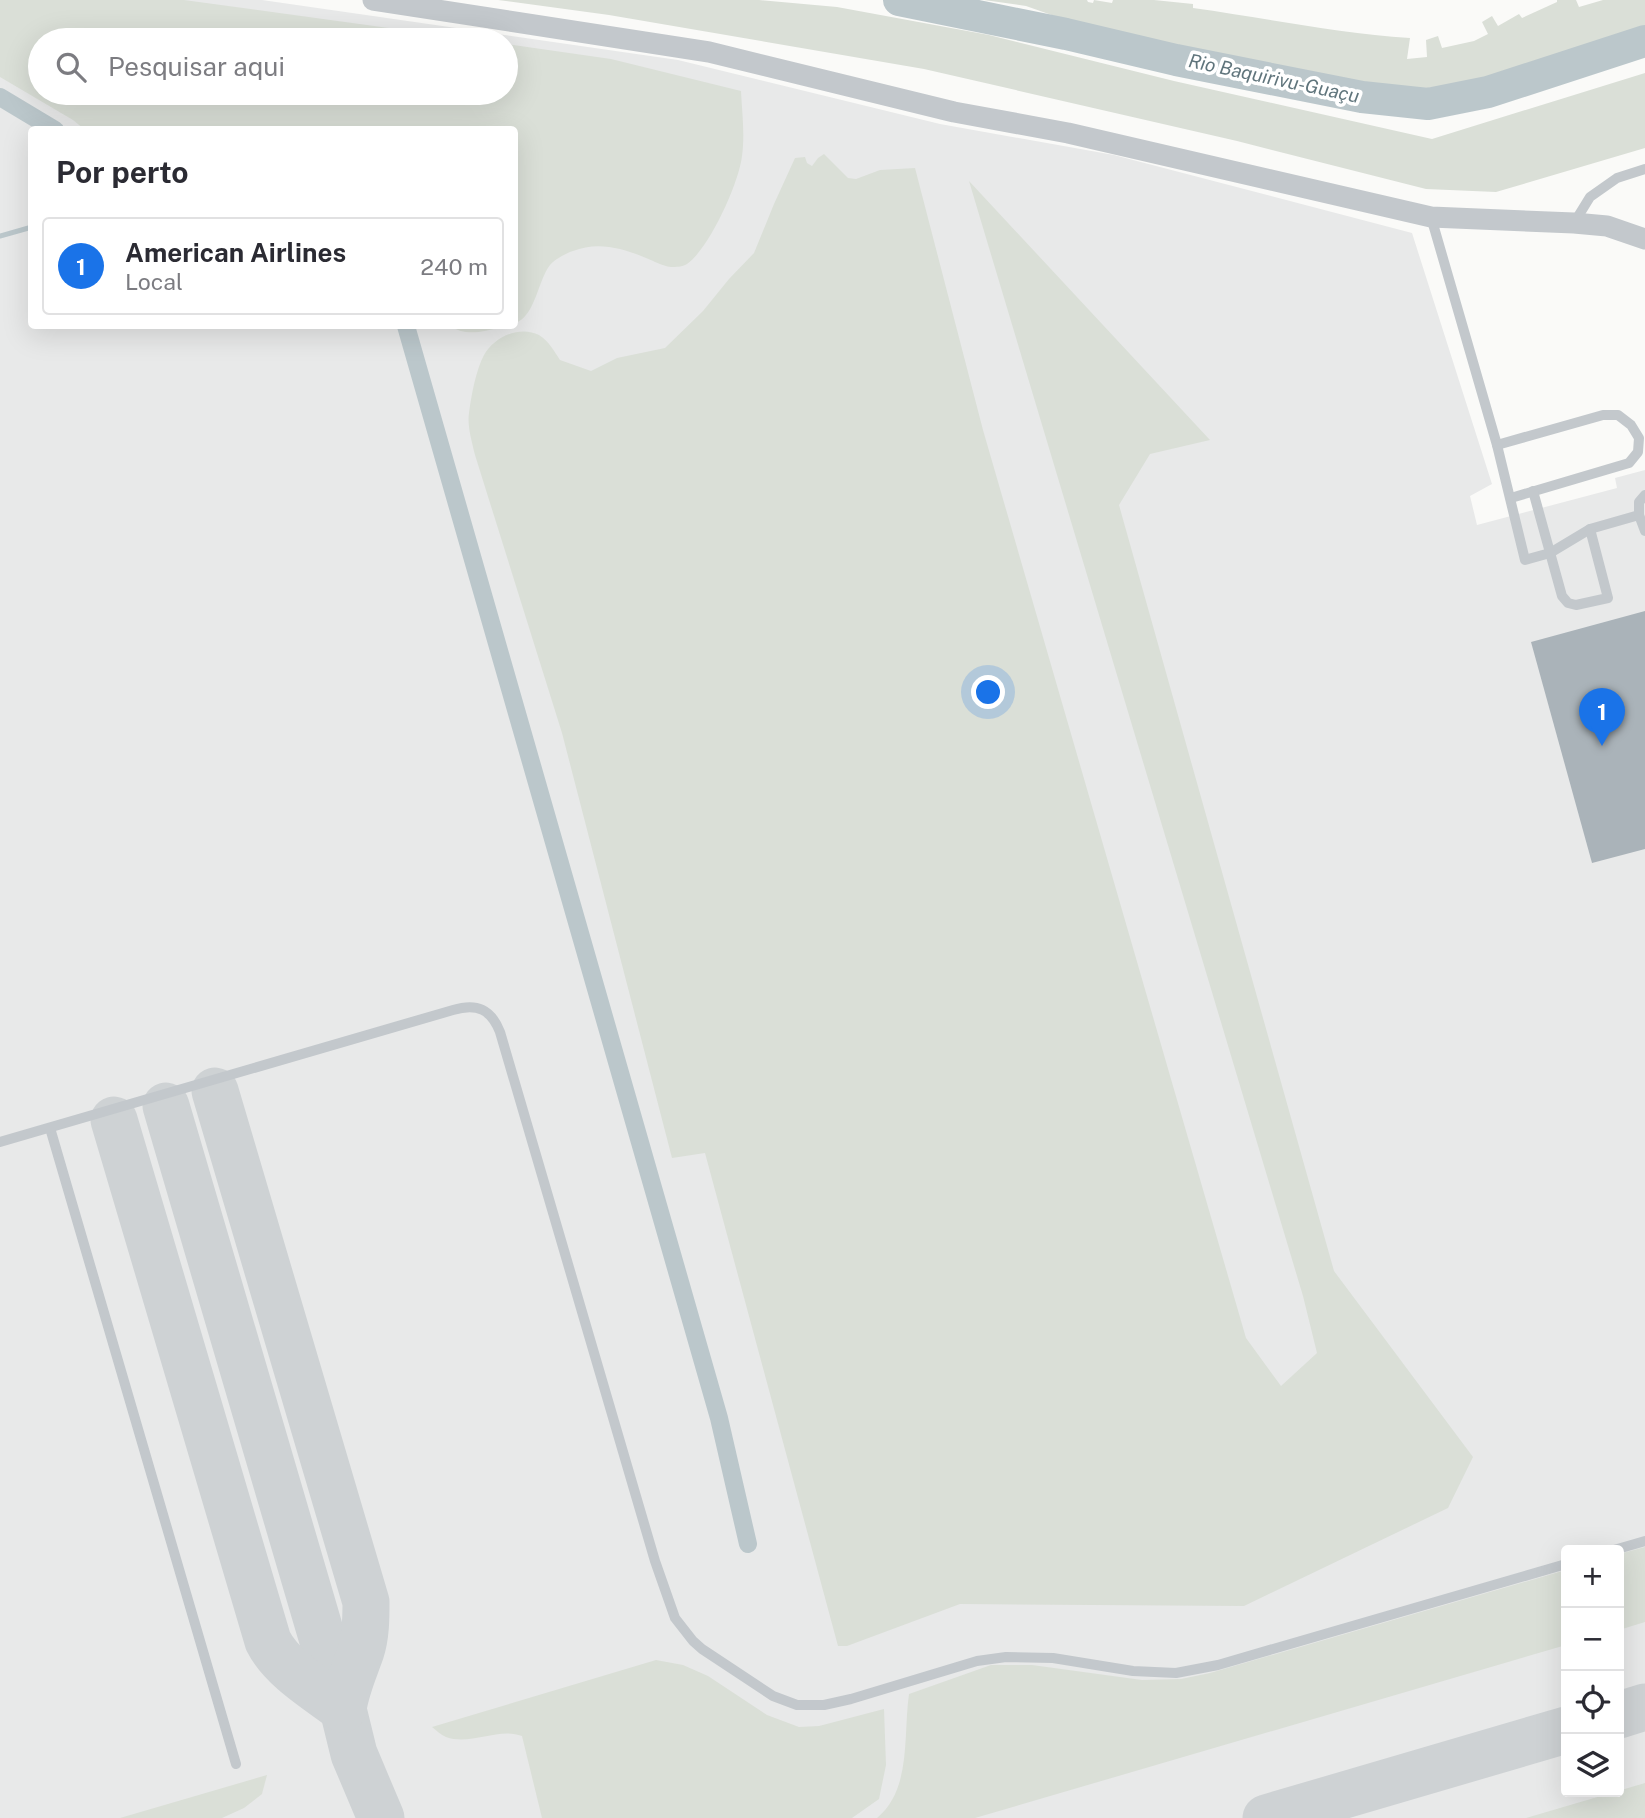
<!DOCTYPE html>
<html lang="pt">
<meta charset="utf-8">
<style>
body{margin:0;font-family:"Public Sans",sans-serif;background:#f2f2f3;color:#2b2b33}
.controls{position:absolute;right:21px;bottom:21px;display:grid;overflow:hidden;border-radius:7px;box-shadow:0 7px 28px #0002}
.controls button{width:63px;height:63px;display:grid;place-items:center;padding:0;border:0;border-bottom:2px solid #e1e1e2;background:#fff;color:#2b2b33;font:35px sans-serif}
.you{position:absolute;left:989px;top:693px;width:24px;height:24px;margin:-18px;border:5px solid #fff;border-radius:50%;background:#1a73e8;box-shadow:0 0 0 10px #1a73e833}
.badge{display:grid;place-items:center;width:46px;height:46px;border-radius:50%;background:#1a73e8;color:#fff;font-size:23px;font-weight:700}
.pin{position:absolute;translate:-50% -58px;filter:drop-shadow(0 2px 4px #0008)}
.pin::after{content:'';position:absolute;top:37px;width:24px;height:21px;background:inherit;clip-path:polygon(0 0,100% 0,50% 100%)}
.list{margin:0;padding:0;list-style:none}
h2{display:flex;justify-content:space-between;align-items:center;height:91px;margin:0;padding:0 28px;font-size:30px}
h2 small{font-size:23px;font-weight:400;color:#7c7c81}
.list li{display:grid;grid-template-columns:46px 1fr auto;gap:21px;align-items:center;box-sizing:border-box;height:98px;margin:0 14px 14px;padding:0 14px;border:2px solid #e1e1e2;border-radius:7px}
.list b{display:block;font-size:26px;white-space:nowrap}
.list p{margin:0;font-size:23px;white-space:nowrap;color:#7c7c81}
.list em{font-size:23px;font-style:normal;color:#7c7c81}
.icon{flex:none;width:38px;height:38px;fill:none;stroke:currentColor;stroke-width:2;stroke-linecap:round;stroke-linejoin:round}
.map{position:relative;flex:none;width:1645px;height:1818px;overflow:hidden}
.search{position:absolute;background:#fff;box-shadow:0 7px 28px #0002;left:28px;top:28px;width:490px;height:77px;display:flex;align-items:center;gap:18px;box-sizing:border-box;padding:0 24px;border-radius:38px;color:#7c7c81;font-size:26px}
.panel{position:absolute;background:#fff;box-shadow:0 7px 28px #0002;left:28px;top:126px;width:490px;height:203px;border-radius:7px}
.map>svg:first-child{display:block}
.built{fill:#e8e9e9;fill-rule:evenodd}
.green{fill:#dadfd7}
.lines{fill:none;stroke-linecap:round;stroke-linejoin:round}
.stream{stroke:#bbc7cb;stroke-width:5}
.canal{stroke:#bbc7cb;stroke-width:18}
.river{stroke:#bbc7cb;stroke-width:32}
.taxiway{stroke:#ced2d4;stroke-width:47}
.building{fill:#aab3b9}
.service{stroke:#c3c8cc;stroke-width:10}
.minor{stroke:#c3c8cc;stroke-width:21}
.labels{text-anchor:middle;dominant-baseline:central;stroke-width:7;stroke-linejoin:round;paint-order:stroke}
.water-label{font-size:19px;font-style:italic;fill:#60757c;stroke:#fff}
</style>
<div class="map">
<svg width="1645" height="1818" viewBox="0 0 1645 1818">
<rect width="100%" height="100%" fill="#fafaf8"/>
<path class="built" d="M0,0H262L678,60L940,124L1114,155L1412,233L1492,484L1470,496L1477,525L1617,488L1615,478L1645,470V1818H0ZM40,40H506V93H40ZM32,130H514V326H32ZM1566,1550H1619V1792H1566Z"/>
<g class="green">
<path d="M0,0H184L476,40H40V93H506V44L611,59L741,91C742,112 745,135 742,156C739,183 709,249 687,264C682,267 676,267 671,267C662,266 654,261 646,258C623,248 597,241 573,251C566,253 554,260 550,265C538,280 535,317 515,323L514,130L84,129L73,120L0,77Z"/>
<path d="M498,0H759L837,7L989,35L1174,81L1432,139L1645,73V148L1496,192L1426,189L1237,141L924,69L609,15Z"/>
<path d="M984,0H1087L1088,2L1093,3L1094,0L1112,3L1113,0H1154L1193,4V8C1265,18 1337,33 1410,38L1407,59L1427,57L1426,40L1438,36L1442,48L1474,41L1488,34L1482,22L1492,16L1498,26L1519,14L1522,18L1557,2V0H1576L1579,7L1603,0H1645V27L1572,59L1494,80L1379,94L1255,71L1080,25L1026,6Z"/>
<path d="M824,154L848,178L856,179L880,170L915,168L983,430L1246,1338L1281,1386L1317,1353L1303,1296L969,181L1210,440L1150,454L1119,505L1334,1271L1473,1457L1448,1508L1244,1606L960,1604L847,1646H838L705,1153L672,1158L562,733L475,455C472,442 467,426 469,413C471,396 476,370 484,355C494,337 520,325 539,335C549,341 554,351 560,360L591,371L617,358L665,348L703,311L729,279L754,253L774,204L795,158L805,157L807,163L812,166L818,158Z"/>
<path d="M451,326H506C489,330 466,338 451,326Z"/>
<path d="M1645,1547V1622L1619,1630V1554Z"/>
<path d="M1566,1570V1645L975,1818H877C912,1789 903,1735 909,1694L991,1665H1032L1142,1680L1181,1679L1210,1673Z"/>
<path d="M656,1660L683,1665L708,1676L767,1715L799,1727L819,1726L884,1709L886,1765L879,1799L852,1818H542L522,1736C498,1727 471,1746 446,1737C441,1735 436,1730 432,1727Z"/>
<path d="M267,1775L262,1794L244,1808L222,1818H120Z"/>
<path d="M1645,1783V1818H1526Z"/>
</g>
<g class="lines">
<path class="stream" d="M0,236L32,227"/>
<g class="canal">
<path d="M0,97L55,130"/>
<path d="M406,326L719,1418L748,1544"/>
</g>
<path class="river" d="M899,0L1066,34L1176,60L1362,97L1428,104L1488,92L1645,41"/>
<g class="taxiway">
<path d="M166,1106L343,1709L354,1754L381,1818"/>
<path d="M114,1120L268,1641C282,1669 318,1690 343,1709C346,1688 354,1671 361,1651C366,1636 366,1618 366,1602L215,1091"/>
<path d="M1619,1715L1645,1707"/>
<path d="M1266,1818L1566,1730"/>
</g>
</g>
<path class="building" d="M1645,611V849L1592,863L1531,642Z"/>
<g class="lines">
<g class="service">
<path d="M1431,217L1497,445L1525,560L1550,553L1590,529L1639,515"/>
<path d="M1574,223L1590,197L1617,178L1645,169"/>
<path d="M1497,445L1603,415H1618L1631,425L1639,438L1638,452L1629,463L1511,498"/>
<path d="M1533,491L1562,596L1568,603L1576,605L1608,598L1590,529"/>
<path d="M1645,495L1639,502V515L1645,531"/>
<path d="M50,1128L236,1764"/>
<path d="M0,1142L453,1010C477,1003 491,1009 500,1032L655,1561L675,1618L693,1641L702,1649L773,1696L797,1705H824L851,1699L977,1661L1006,1657L1053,1658L1133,1671L1176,1673L1218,1665L1566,1564"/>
<path d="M1614,1550L1645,1541"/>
</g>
<path class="minor" d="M373,0L709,52L954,112L1068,133L1431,217L1574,223L1607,226L1645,239"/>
</g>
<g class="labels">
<g class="water-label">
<text transform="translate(1274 78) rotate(12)">Rio Baquirivu-Guaçu</text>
</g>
</g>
</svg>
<div class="controls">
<button>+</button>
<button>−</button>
<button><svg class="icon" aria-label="locate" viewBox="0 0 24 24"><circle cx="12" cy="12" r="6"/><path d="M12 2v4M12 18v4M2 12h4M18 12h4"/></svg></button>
<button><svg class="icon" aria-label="layers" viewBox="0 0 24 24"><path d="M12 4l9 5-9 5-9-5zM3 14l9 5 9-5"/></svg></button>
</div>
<div class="you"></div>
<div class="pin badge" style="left:1602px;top:746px">1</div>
<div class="search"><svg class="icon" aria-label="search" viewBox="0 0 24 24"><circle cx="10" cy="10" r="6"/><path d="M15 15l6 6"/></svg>Pesquisar aqui</div>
<section class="panel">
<h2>Por perto<small></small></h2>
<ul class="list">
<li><span class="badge">1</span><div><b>American Airlines</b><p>Local</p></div><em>240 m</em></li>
</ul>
</section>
</div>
